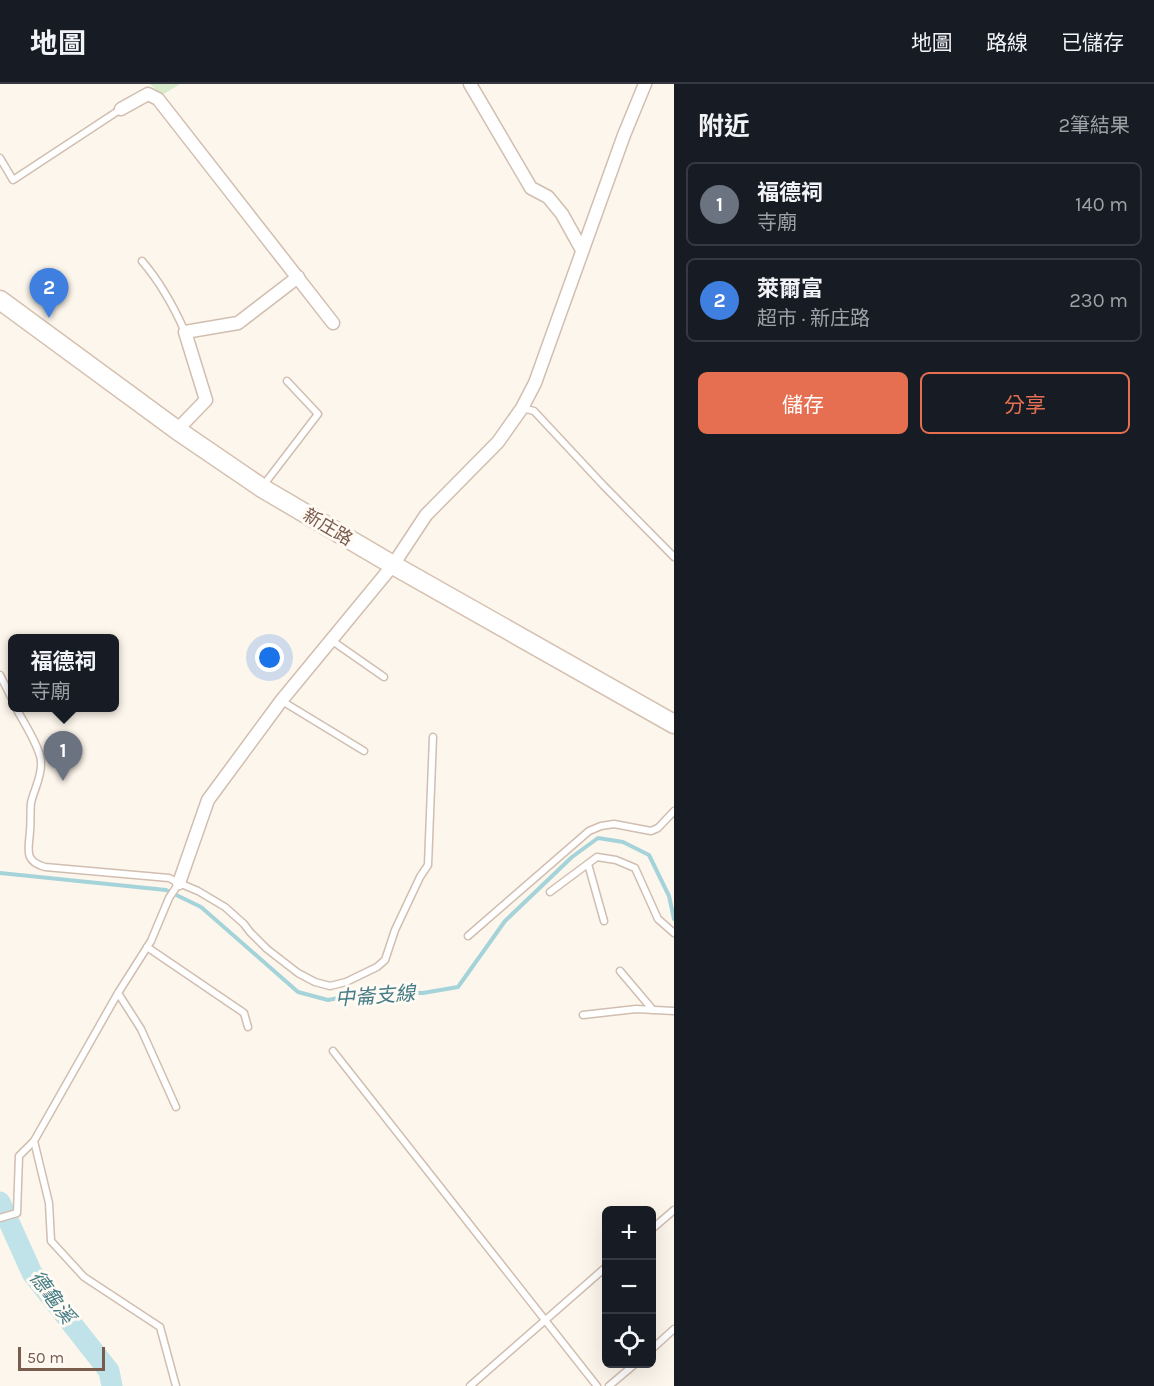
<!DOCTYPE html>
<html lang="zh-TW">
<meta charset="utf-8">
<style>
body{margin:0;font-family:Karla,"Noto Sans TC",sans-serif;background:#20242c;color:#f1f3f6}
.controls{position:absolute;right:18px;bottom:18px;display:grid;overflow:hidden;border-radius:9px;box-shadow:0 6px 24px #0002}
.controls button{width:54px;height:54px;display:grid;place-items:center;padding:0;border:0;border-bottom:2px solid #363941;background:#171b24;color:#f1f3f6;font:30px sans-serif}
.scale{position:absolute;left:18px;bottom:15px;width:87px;box-sizing:border-box;padding-left:6px;border:3px solid #7a5c4d;border-top:0;font-size:16px;line-height:21px;white-space:nowrap;color:#7a5c4d;-webkit-text-stroke:4px #fffaf3;paint-order:stroke}
.you{position:absolute;left:270px;top:574px;width:21px;height:21px;margin:-15px;border:4px solid #fff;border-radius:50%;background:#1a73e8;box-shadow:0 0 0 9px #1a73e833}
.badge{display:grid;place-items:center;width:39px;height:39px;border-radius:50%;background:#e76f51;color:#fff;font-size:20px;font-weight:700}
.pin{position:absolute;translate:-50% -50px;filter:drop-shadow(0 2px 3px #0008)}
.pin::after{content:'';position:absolute;top:32px;width:21px;height:18px;background:inherit;clip-path:polygon(0 0,100% 0,50% 100%)}
.popup{position:absolute;left:8px;top:550px;width:111px;height:78px;box-sizing:border-box;display:grid;place-content:center;border-radius:9px;background:#171b24;filter:drop-shadow(0 2px 4px #0005);font-size:20px;white-space:nowrap;color:#9ea1a6}
.popup b{font-size:22px;color:#f1f3f6}
.popup::after{content:'';position:absolute;left:50%;top:100%;margin-left:-12px;border:12px solid transparent;border-top-color:#171b24}
.list{margin:0;padding:0;list-style:none}
h2{display:flex;justify-content:space-between;align-items:center;height:78px;margin:0;padding:0 24px;font-size:26px}
h2 small{font-size:20px;font-weight:400;color:#9ea1a6}
.list li{display:grid;grid-template-columns:39px 1fr auto;gap:18px;align-items:center;box-sizing:border-box;height:84px;margin:0 12px 12px;padding:0 12px;border:2px solid #363941;border-radius:9px}
.list b{display:block;font-size:22px;white-space:nowrap}
.list p{margin:0;font-size:20px;white-space:nowrap;color:#9ea1a6}
.list em{font-size:20px;font-style:normal;color:#9ea1a6}
.actions{display:flex;gap:12px;padding:18px 24px}
.actions a{flex:1;padding:14px 0;border:2px solid #e76f51;border-radius:9px;text-align:center;font-size:21px;color:#e76f51}
.actions .main{background:#e76f51;color:#fff}
.icon{flex:none;width:33px;height:33px;fill:none;stroke:currentColor;stroke-width:2;stroke-linecap:round;stroke-linejoin:round}
.map{position:relative;flex:none;width:674px;height:1302px;overflow:hidden}
header{display:flex;align-items:center;gap:36px;box-sizing:border-box;height:84px;padding:0 30px;background:#171b24;border-bottom:2px solid #363941}
header strong{font-size:28px}
nav{display:flex;gap:33px;margin-inline-start:auto;font-size:21px}
main{display:flex}
aside{flex:1;background:#171b24}
.map>svg:first-child{display:block}
.green{fill:#d8ecc9}
.lines{fill:none;stroke-linecap:round;stroke-linejoin:round}
.stream{stroke:#a5d3da;stroke-width:4}
.river{stroke:#bfe3e8;stroke-width:21}
.lane-casing{stroke:#d1beb0;stroke-width:9}
.street-casing{stroke:#d1beb0;stroke-width:15}
.secondary-casing{stroke:#d6c0b0;stroke-width:21}
.lane{stroke:#fff;stroke-width:6}
.street{stroke:#fff;stroke-width:12}
.secondary{stroke:#fff;stroke-width:18}
.labels{text-anchor:middle;dominant-baseline:central;stroke-width:6;stroke-linejoin:round;paint-order:stroke}
.street-label{font-size:18px;fill:#7a5c4d;stroke:#fffaf3}
.water-label{font-size:20px;font-style:italic;fill:#437c86;stroke:#fffaf3}
</style>
<header>
<strong>地圖</strong>
<nav><a>地圖</a><a>路線</a><a>已儲存</a></nav>
</header>
<main>
<div class="map">
<svg width="674" height="1302" viewBox="0 0 674 1302">
<rect width="100%" height="100%" fill="#fdf6ec"/>
<path class="green" d="M150,0H180L162,11Z"/>
<g class="lines">
<path class="stream" d="M0,789L166,806L201,823L298,908L328,916L370,908L423,909L458,903L505,837L572,773L598,754L623,758L649,771L669,812L674,835"/>
<path class="river" d="M0,1118L32,1189L109,1287L112,1302"/>
<defs>
<g id="lane">
<path d="M0,74L13,96L121,25"/>
<path d="M142,177C160,198 174,223 185,248"/>
<path d="M522,324L534,327L604,402L674,473"/>
<path d="M262,403L318,330L287,297"/>
<path d="M331,556L384,593"/>
<path d="M0,591L12,615"/>
<path d="M282,617L364,667"/>
<path d="M16,624C23,637 41,665 41,678C42,693 34,705 31,719C30,728 31,737 30,747C29,765 23,777 45,783L169,794L179,799L198,807L225,823L244,840L250,848L267,865L298,889L315,898L330,902L346,898L377,883L385,876L395,846L420,793L428,781L433,653"/>
<path d="M588,780L604,837"/>
<path d="M550,808L597,773L616,776L635,784L658,835L674,849"/>
<path d="M468,852L589,747L601,742L614,740L651,747L658,744L674,727"/>
<path d="M147,863L244,929L248,943"/>
<path d="M620,887L653,926"/>
<path d="M118,909L141,945L176,1023"/>
<path d="M583,931L636,925L674,927"/>
<path d="M333,967L597,1302"/>
<path d="M34,1057L49,1119L51,1157L84,1193L160,1243L176,1302"/>
<path d="M0,1134L17,1129L19,1072L34,1057L118,909L151,857L169,814L179,799"/>
<path d="M652,1145L674,1126"/>
<path d="M652,1265L674,1245"/>
<path d="M470,1302L606,1183"/>
<path d="M609,1302L635,1280"/>
</g>
<g id="street">
<path d="M470,0L531,104L548,113L562,130L582,166"/>
<path d="M121,25L148,10L158,15L333,239"/>
<path d="M177,346L206,316L185,248L238,239L298,193"/>
<path d="M179,799L208,716L281,617L393,481L426,431L498,358L522,324L535,299L624,51L645,0"/>
</g>
<path id="secondary" d="M0,216L177,346L262,404L393,481L674,640"/>
</defs>
<use href="#lane" class="lane-casing"/>
<use href="#street" class="street-casing"/>
<use href="#secondary" class="secondary-casing"/>
<use href="#lane" class="lane"/>
<use href="#street" class="street"/>
<use href="#secondary" class="secondary"/>
</g>
<g class="labels">
<g class="street-label">
<text transform="translate(328 443) rotate(31)">新庄路</text>
</g>
<g class="water-label">
<text transform="translate(375 912) rotate(-4)">中崙支線</text>
<text transform="translate(52 1213) rotate(53)">德龜溪</text>
</g>
</g>
</svg>
<div class="controls">
<button>+</button>
<button>−</button>
<button><svg class="icon" aria-label="locate" viewBox="0 0 24 24"><circle cx="12" cy="12" r="6"/><path d="M12 2v4M12 18v4M2 12h4M18 12h4"/></svg></button>
</div>
<div class="scale">50 m</div>
<div class="you"></div>
<div class="pin badge" style="left:63px;top:697px;background:#6b7280">1</div>
<div class="popup"><b>福德祠</b>寺廟</div>
<div class="pin badge" style="left:49px;top:234px;background:#3f7fe0">2</div>
</div>
<aside>
<h2>附近<small>2筆結果</small></h2>
<ul class="list">
<li><span class="badge" style="background:#6b7280">1</span><div><b>福德祠</b><p>寺廟</p></div><em>140 m</em></li>
<li><span class="badge" style="background:#3f7fe0">2</span><div><b>萊爾富</b><p>超市 · 新庄路</p></div><em>230 m</em></li>
</ul>
<div class="actions"><a class="main">儲存</a><a>分享</a></div>
</aside>
</main>
